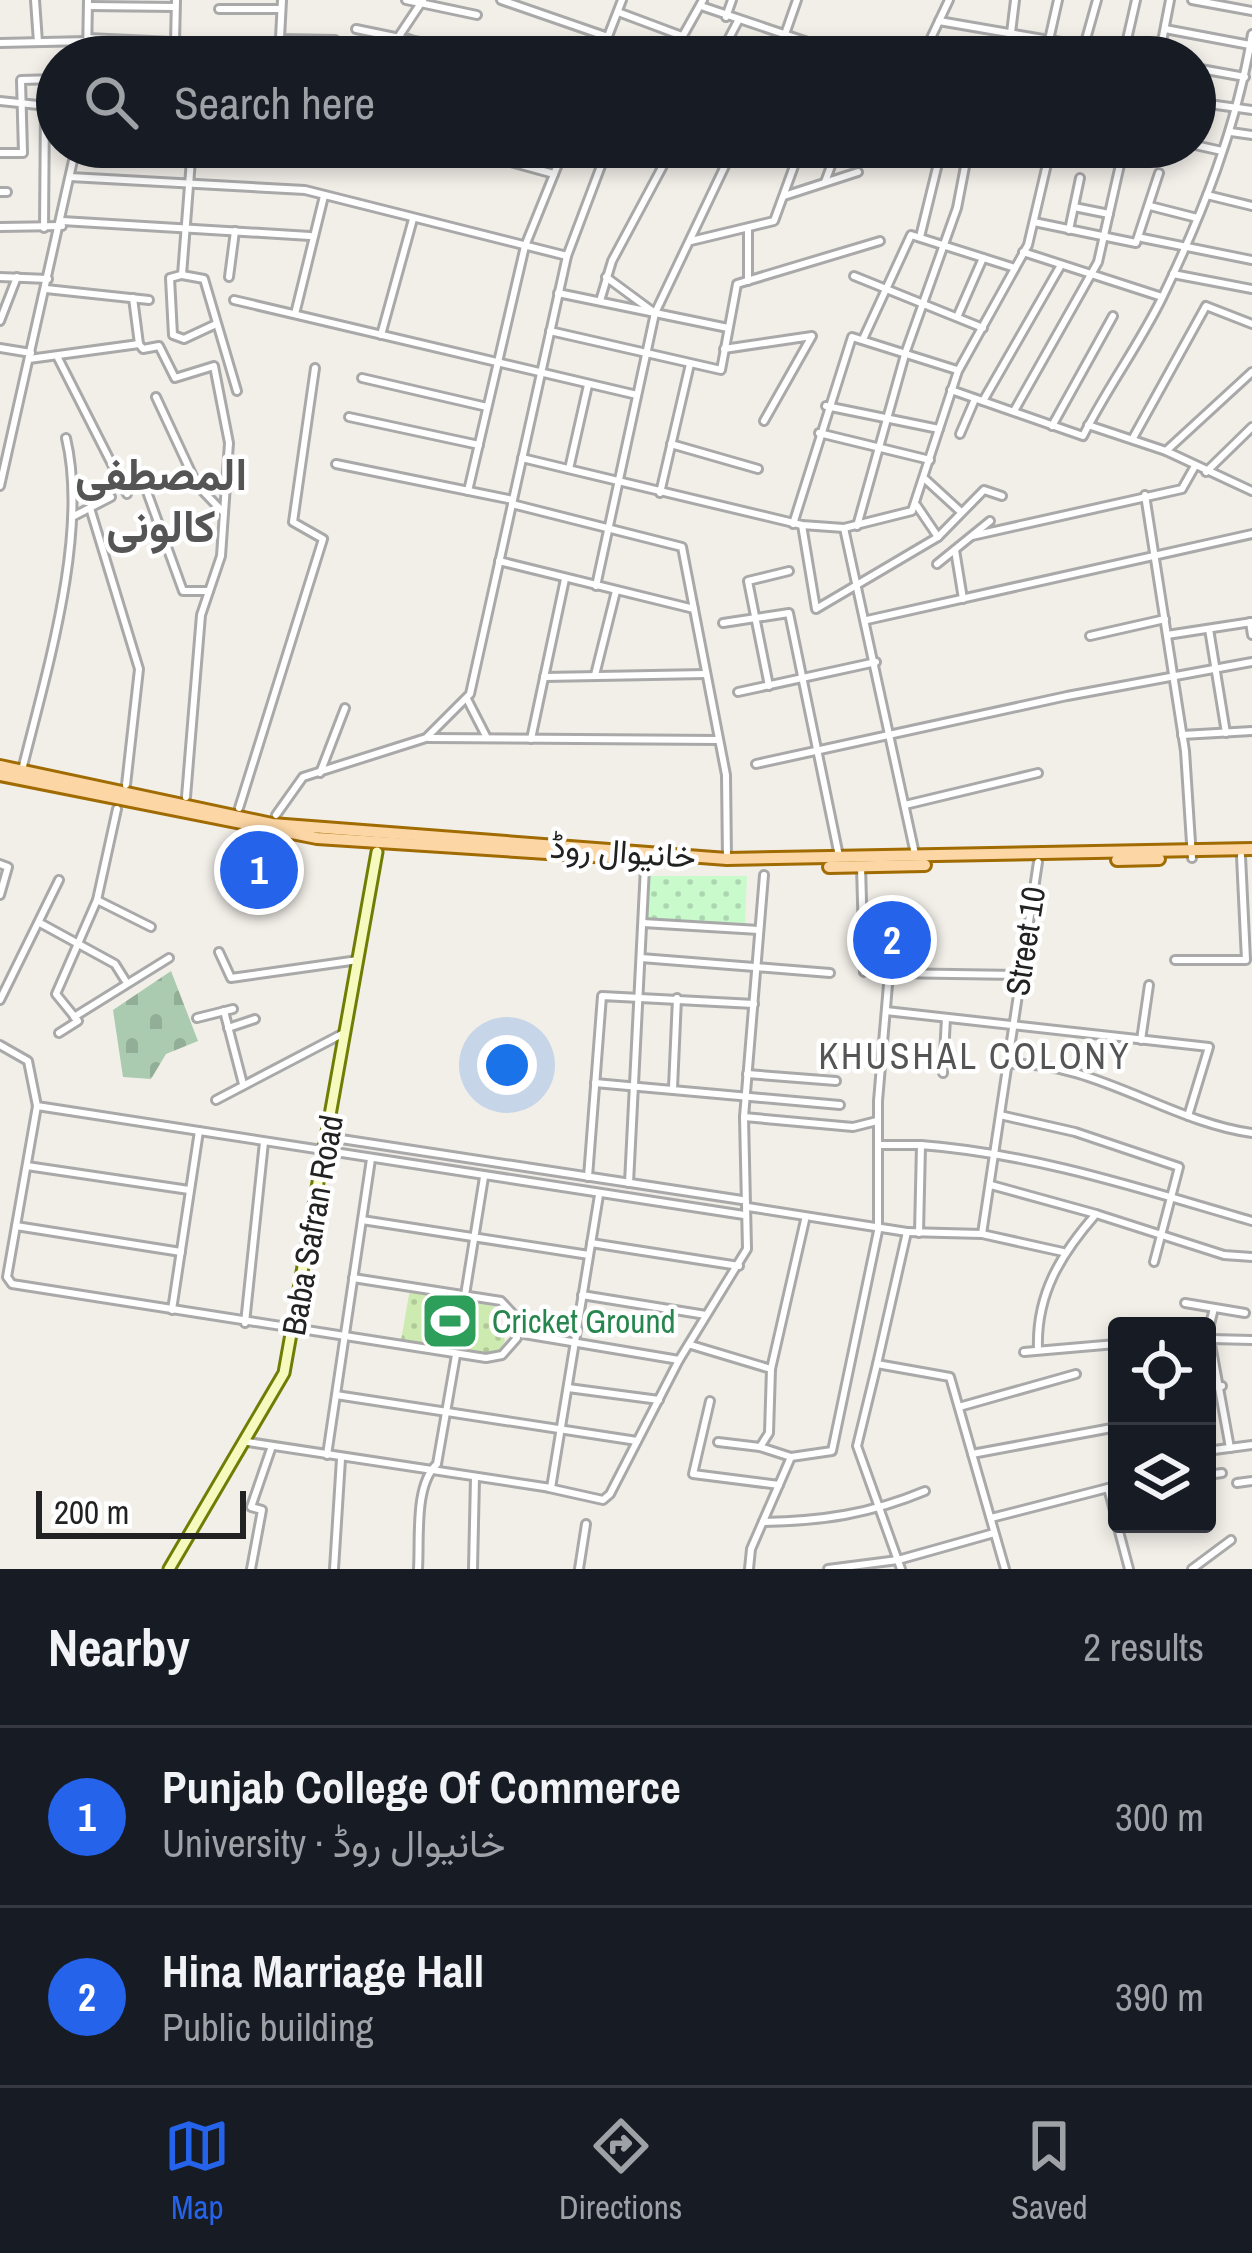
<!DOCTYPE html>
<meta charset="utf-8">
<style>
body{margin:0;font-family:"Archivo Narrow",Vazirmatn,sans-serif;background:#242831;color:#f1f3f6}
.controls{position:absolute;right:36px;bottom:36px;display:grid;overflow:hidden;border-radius:12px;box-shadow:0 6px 18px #0003}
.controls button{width:108px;height:108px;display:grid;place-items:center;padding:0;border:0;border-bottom:3px solid #363941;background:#171b24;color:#f1f3f6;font:60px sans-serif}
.scale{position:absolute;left:36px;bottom:30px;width:210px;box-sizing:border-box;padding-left:12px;border:6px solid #222;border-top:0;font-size:33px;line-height:42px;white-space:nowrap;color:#222;-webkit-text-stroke:9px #fff;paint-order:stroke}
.you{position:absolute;left:507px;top:1065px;width:42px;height:42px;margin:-30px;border:9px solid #fff;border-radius:50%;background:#1a73e8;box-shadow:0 0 0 18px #1a73e833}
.badge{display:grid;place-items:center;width:78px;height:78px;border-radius:50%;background:#2563eb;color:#fff;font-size:39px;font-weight:700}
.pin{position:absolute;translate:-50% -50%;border:6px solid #fff;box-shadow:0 3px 12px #0006}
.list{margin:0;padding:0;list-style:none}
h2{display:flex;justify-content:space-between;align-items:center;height:156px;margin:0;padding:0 48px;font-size:51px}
h2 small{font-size:39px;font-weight:400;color:#9ea1a6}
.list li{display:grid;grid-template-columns:78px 1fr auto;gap:36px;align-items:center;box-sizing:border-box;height:180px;padding:0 48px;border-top:3px solid #363941}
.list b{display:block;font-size:45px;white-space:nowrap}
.list p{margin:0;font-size:39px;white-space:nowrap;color:#9ea1a6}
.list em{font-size:39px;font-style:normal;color:#9ea1a6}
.icon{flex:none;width:66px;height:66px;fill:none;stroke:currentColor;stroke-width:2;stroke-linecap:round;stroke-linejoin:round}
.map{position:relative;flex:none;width:1252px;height:1569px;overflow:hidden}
.search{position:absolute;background:#171b24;box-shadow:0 6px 18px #0003;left:36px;right:36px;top:36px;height:132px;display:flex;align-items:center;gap:30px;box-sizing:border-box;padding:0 42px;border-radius:66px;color:#9ea1a6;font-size:45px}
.sheet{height:516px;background:#171b24}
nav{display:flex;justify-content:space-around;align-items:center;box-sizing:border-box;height:168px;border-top:3px solid #363941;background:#171b24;font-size:33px;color:#9ea1a6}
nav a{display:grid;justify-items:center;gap:6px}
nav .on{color:#2563eb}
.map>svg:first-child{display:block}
.grass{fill:url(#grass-dots)}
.cemetery{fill:url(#cemetery-stones)}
.park{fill:url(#park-dots)}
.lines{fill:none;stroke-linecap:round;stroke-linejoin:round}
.street-casing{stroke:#a9a9a9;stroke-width:12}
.secondary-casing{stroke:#707d05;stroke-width:15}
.primary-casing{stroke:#a06b00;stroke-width:16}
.street{stroke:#fff;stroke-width:6}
.secondary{stroke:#f7fabf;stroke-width:9}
.primary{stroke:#fcd6a4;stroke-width:10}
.labels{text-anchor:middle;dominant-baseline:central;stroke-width:9;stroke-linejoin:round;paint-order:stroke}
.street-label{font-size:33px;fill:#222;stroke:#fff}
.leisure-label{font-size:33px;fill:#27864d;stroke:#fff;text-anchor:start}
.neighbourhood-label{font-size:36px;letter-spacing:3px;fill:#555;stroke:#fff}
.district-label{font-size:45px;font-weight:bold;fill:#555;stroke:#fff}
</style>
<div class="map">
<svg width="1252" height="1569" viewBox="0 0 1252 1569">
<defs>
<pattern id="grass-dots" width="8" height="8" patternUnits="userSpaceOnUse" patternTransform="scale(3)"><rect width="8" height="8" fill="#cdebb0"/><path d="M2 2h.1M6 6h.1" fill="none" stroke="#b0c997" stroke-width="1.8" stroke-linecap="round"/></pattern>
<pattern id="cemetery-stones" width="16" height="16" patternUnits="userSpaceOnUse" patternTransform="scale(3)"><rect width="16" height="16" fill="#aacbaf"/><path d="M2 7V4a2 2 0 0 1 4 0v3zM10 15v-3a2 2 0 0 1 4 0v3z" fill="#92ae96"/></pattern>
<pattern id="park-dots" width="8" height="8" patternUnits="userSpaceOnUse" patternTransform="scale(3)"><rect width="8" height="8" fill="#c8facc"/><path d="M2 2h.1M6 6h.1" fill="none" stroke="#acd6af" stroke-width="1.8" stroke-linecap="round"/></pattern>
</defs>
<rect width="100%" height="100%" fill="#f2efe9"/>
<path class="grass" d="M410,1289L497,1307L505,1341L499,1351L478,1355L401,1340Z"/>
<path class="cemetery" d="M171,971L198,1041L166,1054L151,1079L123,1077L113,1010Z"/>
<path class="park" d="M647,876H747L745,923L644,921Z"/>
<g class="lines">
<defs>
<g id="street">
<path d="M35,0L38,42"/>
<path d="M406,0L477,15"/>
<path d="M501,0L608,37"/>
<path d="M1192,0L1252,11"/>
<path d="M88,6L175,7"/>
<path d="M701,6L852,57"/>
<path d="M219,9H281"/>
<path d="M618,12L682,36"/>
<path d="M726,17L732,0"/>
<path d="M939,21L1084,46"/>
<path d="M356,29L492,57"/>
<path d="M1165,29L1250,45"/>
<path d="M1011,33L1015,0"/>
<path d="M88,38L279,47"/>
<path d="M280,39L335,40"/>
<path d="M1049,40L1058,0"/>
<path d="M175,42L176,0"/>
<path d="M0,43L88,41"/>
<path d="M924,54L943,57"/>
<path d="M87,57L88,0"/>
<path d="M279,57L282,0"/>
<path d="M314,57L315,40"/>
<path d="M385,57L423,0"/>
<path d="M407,57L409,39"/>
<path d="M600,57L622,0"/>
<path d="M671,57L703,0"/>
<path d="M719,57L738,21"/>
<path d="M777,57L797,0"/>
<path d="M922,57L949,0"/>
<path d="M1081,57L1097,0"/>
<path d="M1123,57L1136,0"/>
<path d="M1159,57L1170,0"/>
<path d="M1195,68L1245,77"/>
<path d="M0,101L57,107"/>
<path d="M1195,102L1252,110"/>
<path d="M1231,132L1252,135"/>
<path d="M1195,145L1222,151"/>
<path d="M192,147L182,275L204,279L237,391"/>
<path d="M456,147L554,174"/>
<path d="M1079,147L1122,157"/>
<path d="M0,153H23L21,80L57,79"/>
<path d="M70,177L305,190L567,256"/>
<path d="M825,182L838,147"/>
<path d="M0,192H7"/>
<path d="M1207,195L1252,206"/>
<path d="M784,196L858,172"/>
<path d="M1150,206L1197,218"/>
<path d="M1074,207L1109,214"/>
<path d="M62,221L310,236"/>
<path d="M1034,222L1136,243L1159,173"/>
<path d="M0,227L62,226"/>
<path d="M44,228L45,105"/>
<path d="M1069,230L1080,178"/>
<path d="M920,237L942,147"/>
<path d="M1142,238L1252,260"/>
<path d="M691,241L774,221L801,147"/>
<path d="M1023,252L1162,297"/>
<path d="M1173,274L1252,289"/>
<path d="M181,275L170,278L173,335L184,339L214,325"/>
<path d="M854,276L983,328"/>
<path d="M0,277L48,279"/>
<path d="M229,277L235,231"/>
<path d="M606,277L652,311"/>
<path d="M748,281V230"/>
<path d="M46,289L149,300"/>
<path d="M558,293L728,328"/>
<path d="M133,298L139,344"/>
<path d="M234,300L637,395"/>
<path d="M600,301L612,261L673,147"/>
<path d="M295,314L324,196"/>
<path d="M958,315L983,258"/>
<path d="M0,321L17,277"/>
<path d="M550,331L721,370L737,284L880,241"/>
<path d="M381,335L413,219"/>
<path d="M864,337L911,235L1015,268"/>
<path d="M0,348L31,353"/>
<path d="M724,349L812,336L764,421"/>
<path d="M57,356L127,494"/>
<path d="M29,359L139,344L143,349L159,346L175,378L214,366L229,443L224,513L221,556L201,615L186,797"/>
<path d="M362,378L487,407"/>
<path d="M951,390L1083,436C1107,388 1139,345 1162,298C1203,213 1237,126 1252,34"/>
<path d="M156,397L197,485L224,513"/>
<path d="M983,401L1061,265"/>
<path d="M826,406L939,429"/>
<path d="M1014,411L1098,262L1124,147"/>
<path d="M349,417L479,445"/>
<path d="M1088,425L1166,451L1252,491"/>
<path d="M1052,426L1113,316"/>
<path d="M819,433L930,460"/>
<path d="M960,434L975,399"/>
<path d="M1133,438L1206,306L1252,324"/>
<path d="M671,444L758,469"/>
<path d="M1166,451L1252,372"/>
<path d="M522,458L802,525L844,528L912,511L958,371L1028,245L1051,147"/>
<path d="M336,464L513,500"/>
<path d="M569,469L588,385"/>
<path d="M1206,472L1252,427"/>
<path d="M142,478L183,591H209"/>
<path d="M925,479L961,512"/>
<path d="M0,486L76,147"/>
<path d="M468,491L525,246L565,147"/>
<path d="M660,493L690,364"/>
<path d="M1145,495L1185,751L1192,858"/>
<path d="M512,504L682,547L726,775L727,859"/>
<path d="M917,506L938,537"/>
<path d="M90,508L139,669L126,785"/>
<path d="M74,516L111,497"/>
<path d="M793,524L852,337L957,370"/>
<path d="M802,525L816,609L938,537L984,490L1002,496"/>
<path d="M857,526L906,351L957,208L968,151"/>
<path d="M844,528L915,854"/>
<path d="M972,536L1182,489L1195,466"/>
<path d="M955,550L963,599"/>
<path d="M499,561L694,609"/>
<path d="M937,564L990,521"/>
<path d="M596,586L655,313L734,147"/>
<path d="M867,620L1252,534"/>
<path d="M1250,622L1252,635"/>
<path d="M723,623L789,613L839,856"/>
<path d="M1209,629L1226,733"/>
<path d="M1167,635L1252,622"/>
<path d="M1090,636L1165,619"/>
<path d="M595,675L616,591"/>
<path d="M544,677L706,674"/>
<path d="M769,686L748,581L789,571"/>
<path d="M738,692L876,662"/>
<path d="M467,699L487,738"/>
<path d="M1182,735L1252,731"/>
<path d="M429,738L719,740"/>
<path d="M531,739L565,579"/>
<path d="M756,764L1067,696L1252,662"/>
<path d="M22,770C46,673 89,534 66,438"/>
<path d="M320,773L345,708"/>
<path d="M905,805L1038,773"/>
<path d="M239,808L323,539L293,522L315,368"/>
<path d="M276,815L303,777L426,738L470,694L567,256L604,158L593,147"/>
<path d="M0,864L8,867L0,895"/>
<path d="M861,866L864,972"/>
<path d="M97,900L151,927"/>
<path d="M40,923L115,964L125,980"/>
<path d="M643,923L759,930"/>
<path d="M219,952L231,978L358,960"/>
<path d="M641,958L830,973"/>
<path d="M1175,960H1246L1241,856"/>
<path d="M0,1000L59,880"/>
<path d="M224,1011L243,1084"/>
<path d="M886,1011L1209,1047L1188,1116"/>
<path d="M74,1017L169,958"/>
<path d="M197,1018L233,1009"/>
<path d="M228,1028L255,1019"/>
<path d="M59,1033L78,1021L56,994L97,900L117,809"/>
<path d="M1141,1040L1149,985"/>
<path d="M0,1045L28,1061L37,1106L744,1215"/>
<path d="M1006,1064C1091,1059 1169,1122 1252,1133"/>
<path d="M943,1073L946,1018"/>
<path d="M747,1074L836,1081"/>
<path d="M595,1083L840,1105"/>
<path d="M673,1088L677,998"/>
<path d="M216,1100L342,1034"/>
<path d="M37,1106L7,1277L12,1284L486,1358L502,1355L517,1338L515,1316L501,1301L353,1278"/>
<path d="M1000,1115L1075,1132L1179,1167L1154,1262"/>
<path d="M744,1117L853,1127L877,1121"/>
<path d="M328,1137L742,1200"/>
<path d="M880,1145H921"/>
<path d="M27,1166L189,1190"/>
<path d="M588,1177L602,996L754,1004"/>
<path d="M629,1183L645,867"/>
<path d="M991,1185L1096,1214"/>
<path d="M748,1207L907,1232L877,1364L950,1377L1005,1569"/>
<path d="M362,1220L589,1255"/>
<path d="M16,1226L181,1252"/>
<path d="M907,1232L982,1234L1063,1252"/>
<path d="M919,1233L921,1145C1036,1154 1141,1189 1252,1221"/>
<path d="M982,1234L1038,862"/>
<path d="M591,1243L739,1266"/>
<path d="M465,1295L484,1177"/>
<path d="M582,1295L706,1315"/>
<path d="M1185,1303L1245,1313"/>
<path d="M172,1310L199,1131"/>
<path d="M245,1323L264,1142"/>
<path d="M518,1333L679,1360"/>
<path d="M1207,1337L1214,1308"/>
<path d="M1210,1339L1230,1448"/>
<path d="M1211,1339L1252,1340"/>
<path d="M691,1345L771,1369L805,1220"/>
<path d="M1038,1349C1036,1294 1061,1254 1096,1214L1224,1255L1252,1257"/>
<path d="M1024,1352L1116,1344"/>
<path d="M877,1364L857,1446L901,1569"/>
<path d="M1207,1387L1222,1386"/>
<path d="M568,1388L659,1400"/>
<path d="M336,1395L637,1441"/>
<path d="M710,1401L693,1474L779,1485"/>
<path d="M959,1407L1076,1374"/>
<path d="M248,1442L551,1488L599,1195"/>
<path d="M718,1442L760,1447L791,1457"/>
<path d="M760,1447L769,1433L771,1369"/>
<path d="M1214,1450L1252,1445"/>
<path d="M972,1454L1117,1427"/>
<path d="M327,1455L371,1159"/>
<path d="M1207,1475L1222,1473"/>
<path d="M1237,1483L1252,1481"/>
<path d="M1117,1487L1108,1488L1117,1522"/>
<path d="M549,1488L603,1500L610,1494L679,1360L747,1249L744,1117L764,875"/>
<path d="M991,1518L1108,1488"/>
<path d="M763,1522C822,1521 870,1514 925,1491"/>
<path d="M1117,1524L1129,1569"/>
<path d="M251,1569L262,1510L251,1507L272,1446"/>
<path d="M334,1569L341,1459"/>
<path d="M418,1569C420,1539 414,1485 437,1464L456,1355"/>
<path d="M473,1569L475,1478"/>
<path d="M579,1569L586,1524"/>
<path d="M749,1569L751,1549L791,1457L832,1451L878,1231V1101L889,973L1019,975"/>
<path d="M828,1569L898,1560L994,1533"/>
<path d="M1192,1569L1231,1540"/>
</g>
<path id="secondary" d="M169,1569L284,1373L377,852"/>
<g id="primary">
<path d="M0,766L272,824L727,859L1252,849"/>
<path d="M0,775L317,838L655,860"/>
<path d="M1117,860L1159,859"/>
<path d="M829,867L925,865"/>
</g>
</defs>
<use href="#street" class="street-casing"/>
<use href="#secondary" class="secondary-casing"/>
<use href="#primary" class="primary-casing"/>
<use href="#street" class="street"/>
<use href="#secondary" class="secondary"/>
<use href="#primary" class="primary"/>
</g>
<defs>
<symbol id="stadium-square" viewBox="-11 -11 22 22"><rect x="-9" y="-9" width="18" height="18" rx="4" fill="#2e9e5b" stroke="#fff"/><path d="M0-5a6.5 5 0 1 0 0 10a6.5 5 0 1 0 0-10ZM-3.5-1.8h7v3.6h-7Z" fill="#fff"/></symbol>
</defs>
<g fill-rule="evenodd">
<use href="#stadium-square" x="417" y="1288" width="66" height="66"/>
</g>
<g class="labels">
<g class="street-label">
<text transform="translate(623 851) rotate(4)">خانیوال روڈ</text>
<text transform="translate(1025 941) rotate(-81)">Street 10</text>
<text transform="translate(312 1225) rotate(-80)">Baba Safran Road</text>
</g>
<g class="leisure-label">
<text x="492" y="1321">Cricket Ground</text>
</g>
<g class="neighbourhood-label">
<text x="975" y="1056">KHUSHAL COLONY</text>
</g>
<g class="district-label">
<text x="161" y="473">المصطفی<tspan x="161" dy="52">کالونی</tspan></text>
</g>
</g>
</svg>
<div class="controls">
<button><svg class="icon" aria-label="locate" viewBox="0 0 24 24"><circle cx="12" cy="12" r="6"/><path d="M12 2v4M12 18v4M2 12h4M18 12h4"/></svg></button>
<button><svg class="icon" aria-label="layers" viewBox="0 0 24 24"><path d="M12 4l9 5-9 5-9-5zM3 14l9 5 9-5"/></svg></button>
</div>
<div class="scale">200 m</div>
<div class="you"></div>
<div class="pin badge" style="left:259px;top:870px">1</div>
<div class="pin badge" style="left:892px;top:940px">2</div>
<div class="search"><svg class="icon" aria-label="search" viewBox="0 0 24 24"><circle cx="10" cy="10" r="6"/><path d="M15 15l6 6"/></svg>Search here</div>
</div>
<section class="sheet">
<h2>Nearby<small>2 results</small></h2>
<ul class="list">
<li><span class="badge">1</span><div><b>Punjab College Of Commerce</b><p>University · خانیوال روڈ</p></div><em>300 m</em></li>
<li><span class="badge">2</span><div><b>Hina Marriage Hall</b><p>Public building</p></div><em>390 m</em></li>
</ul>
</section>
<nav>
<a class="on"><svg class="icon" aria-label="map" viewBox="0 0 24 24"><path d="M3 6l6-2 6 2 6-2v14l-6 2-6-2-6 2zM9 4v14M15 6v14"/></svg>Map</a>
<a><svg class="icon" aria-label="directions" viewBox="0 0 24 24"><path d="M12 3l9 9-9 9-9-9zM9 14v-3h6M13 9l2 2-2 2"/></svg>Directions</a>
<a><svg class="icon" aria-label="saved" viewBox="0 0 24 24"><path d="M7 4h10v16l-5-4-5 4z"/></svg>Saved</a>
</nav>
